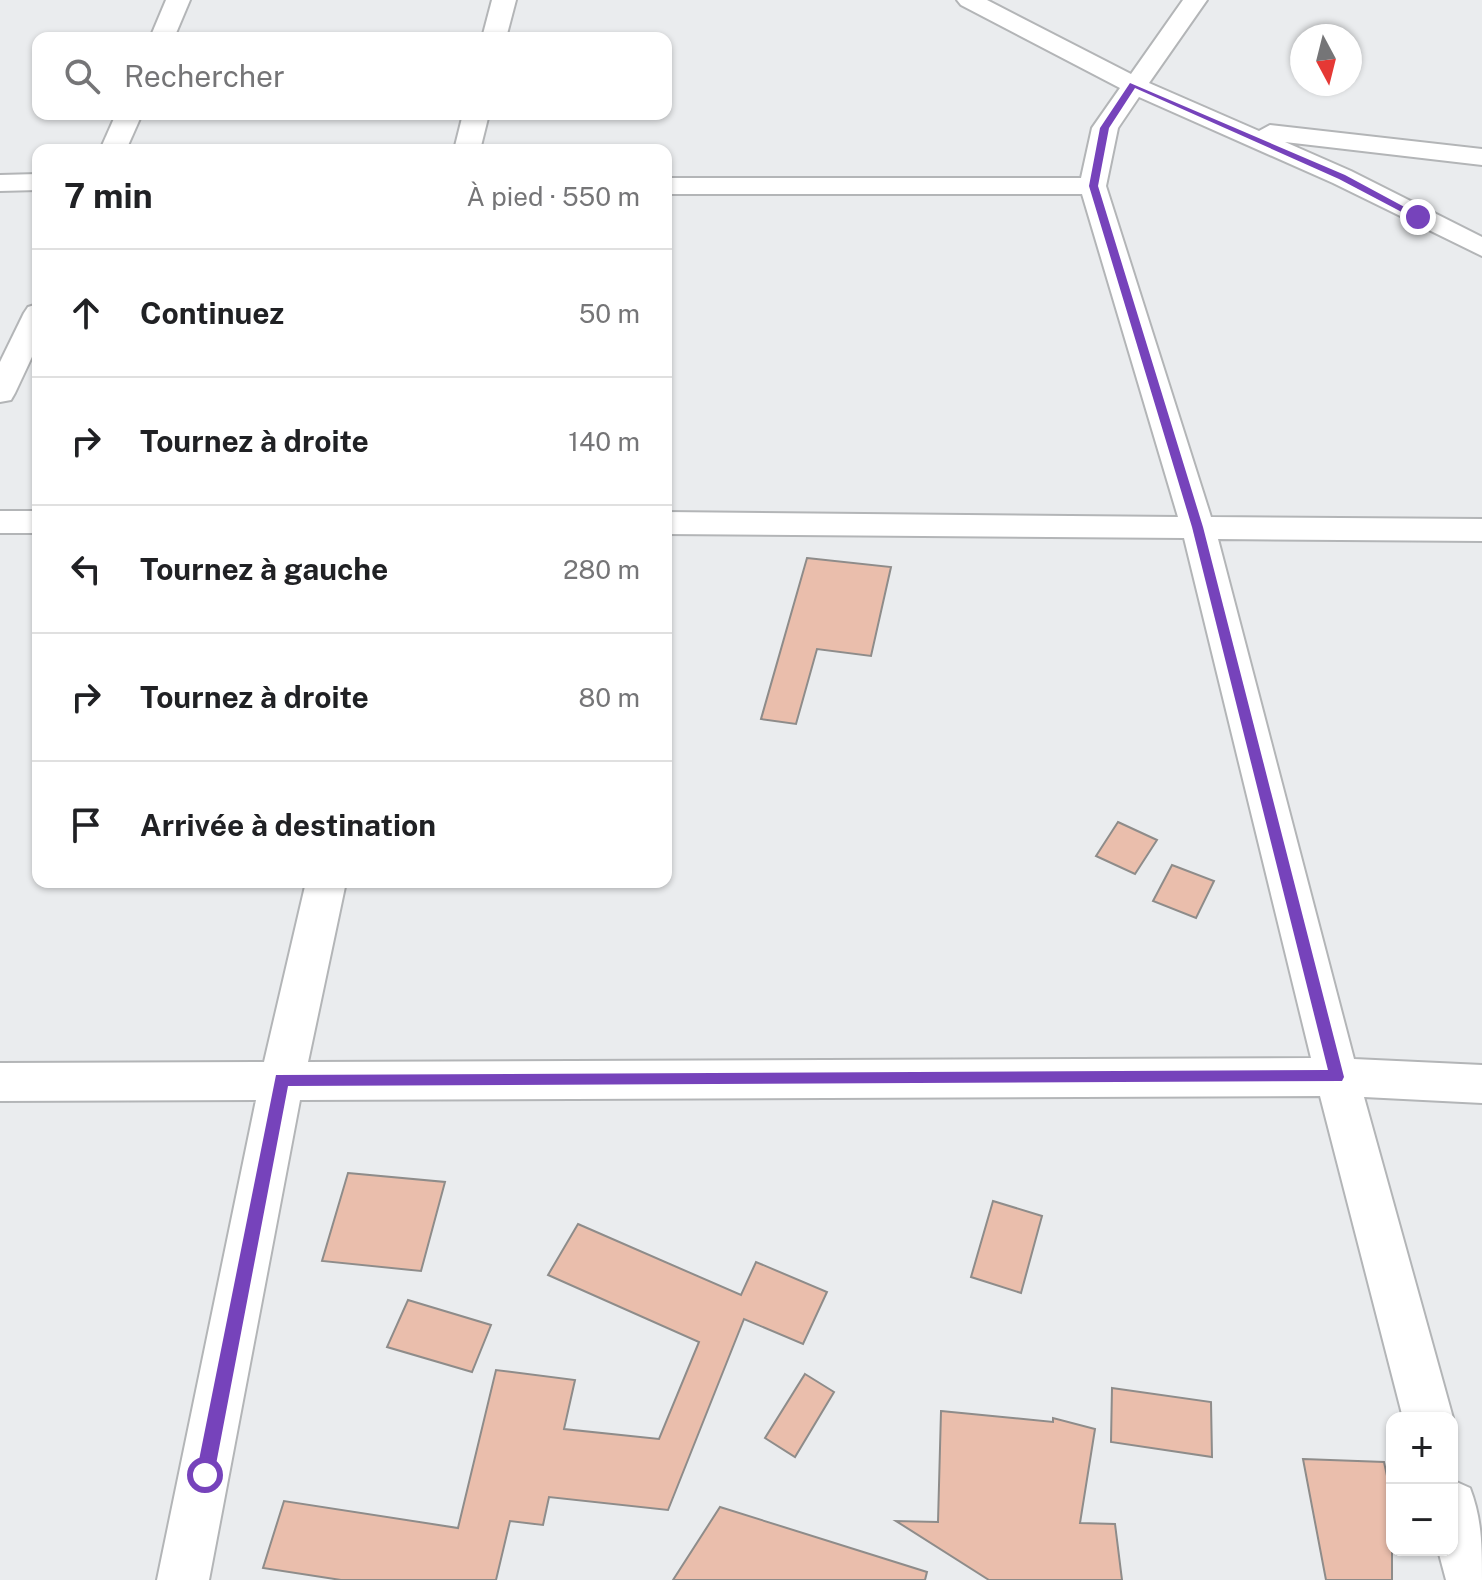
<!DOCTYPE html>
<html lang="fr">
<meta charset="utf-8">
<style>
body{margin:0;font-family:"Public Sans",sans-serif;background:#f2f2f2;color:#202124}
.controls{position:absolute;right:24px;bottom:24px;display:grid;overflow:hidden;border-radius:16px;box-shadow:0 2px 6px #0004}
.controls button{width:72px;height:72px;display:grid;place-items:center;padding:0;border:0;border-bottom:2px solid #e0e0e0;background:#fff;color:#202124;font:40px sans-serif}
.compass{position:absolute;left:1290px;top:24px;width:72px;height:72px;border-radius:50%;background:#fff;box-shadow:0 2px 6px #0004;rotate:173deg}
.stop{position:absolute;width:24px;height:24px;margin:-18px;border:6px solid #7643bb;border-radius:50%;background:#fff}
.stop.end{background:#7643bb;border-color:#fff;box-shadow:0 2px 8px #0008}
.list{margin:0;padding:0;list-style:none}
h2{display:flex;justify-content:space-between;align-items:center;height:104px;margin:0;padding:0 32px;font-size:34px}
h2 small{font-size:26px;font-weight:400;color:#757577}
.list li{display:grid;grid-template-columns:52px 1fr auto;gap:24px;align-items:center;box-sizing:border-box;height:128px;padding:0 32px;border-top:2px solid #e0e0e0}
.list b{display:block;font-size:30px;white-space:nowrap}
.list em{font-size:26px;font-style:normal;color:#757577}
.icon{flex:none;width:44px;height:44px;fill:none;stroke:currentColor;stroke-width:2;stroke-linecap:round;stroke-linejoin:round}
.map{position:relative;flex:none;width:1482px;height:1580px;overflow:hidden}
.search{position:absolute;background:#fff;box-shadow:0 2px 6px #0004;left:32px;top:32px;width:640px;height:88px;display:flex;align-items:center;gap:20px;box-sizing:border-box;padding:0 28px;border-radius:16px;color:#757577;font-size:30px}
.panel{position:absolute;background:#fff;box-shadow:0 2px 6px #0004;left:32px;top:144px;width:640px;height:744px;border-radius:16px}
.map>svg:first-child{display:block}
.building{fill:#eabeac;stroke:#8e8c8a;stroke-width:2}
.lines{fill:none;stroke-linecap:round;stroke-linejoin:round}
.street-casing{stroke:#b3b5b7;stroke-width:4}
.street{fill:#fff;fill-rule:evenodd}
.route{fill:#7643bb}
</style>
<div class="map">
<svg width="1482" height="1580" viewBox="0 0 1482 1580">
<rect width="100%" height="100%" fill="#eaecee"/>
<g class="building">
<path d="M807,558L891,567L871,656L817,649L796,724L761,719Z"/>
<path d="M1118,822L1157,840L1135,874L1096,856Z"/>
<path d="M1172,865L1214,881L1196,918L1153,901Z"/>
<path d="M348,1173L445,1182L421,1271L322,1261Z"/>
<path d="M993,1201L1042,1216L1021,1293L971,1277Z"/>
<path d="M578,1224L741,1295L756,1262L827,1292L803,1344L744,1319L668,1510L549,1497L543,1525L510,1521L496,1580H341L263,1568L284,1501L458,1528L496,1370L575,1380L564,1429L659,1439L699,1342L548,1275Z"/>
<path d="M408,1300L491,1325L472,1372L387,1347Z"/>
<path d="M805,1374L834,1392L795,1457L765,1438Z"/>
<path d="M1112,1388L1211,1402L1212,1457L1111,1442Z"/>
<path d="M941,1411L1053,1422V1418L1095,1429L1080,1523L1115,1524L1122,1580H989L896,1521L938,1522Z"/>
<path d="M1303,1459L1384,1462L1392,1499V1580H1326Z"/>
<path d="M720,1507L927,1572L925,1580H673Z"/>
</g>
<g class="lines">
<defs>
<g id="street">
<path d="M166,0H190L174,38H150Z"/>
<path d="M492,0H516L506,38H482Z"/>
<path d="M957,0H987L1131,74L1183,0H1207L1149,83L1259,131L1270,125L1482,149V165L1285,142L1351,171L1482,237V256L1333,183L1139,97L1118,128L1106,186L1211,517L1482,519V541L1218,539L1354,1059L1482,1065V1103L1364,1097L1453,1418L1452,1420L1403,1418L1320,1096L300,1100L209,1580H157L256,1100L0,1101V1063L264,1062L306,882H346L308,1062L1311,1058L1184,538L666,534V512L1178,517L1082,194H666V178H1081L1092,128L1120,88L961,5Z"/>
<path d="M116,114H142L126,150H100Z"/>
<path d="M463,114H489L480,150H454Z"/>
<path d="M38,174V190L0,191V175Z"/>
<path d="M38,304V344L15,393L11,400L0,402V362L24,313L28,307Z"/>
<rect x="0" y="511" width="38" height="22"/>
<path d="M1452,1480L1470,1488C1482,1519 1482,1547 1482,1580H1446L1438,1550H1452Z"/>
</g>
</defs>
<use href="#street" class="street-casing"/>
<use href="#street" class="street"/>
</g>
<path class="route" d="M1130,83L1345,175L1423,217L1415,219L1339,179L1135,88L1109,128L1098,186L1203,527L1344,1077L1342,1081L288,1086L214,1475L211,1481L205,1483L199,1481L196,1475L276,1075L1328,1070L1192,527L1089,186L1100,128Z"/>
</svg>
<div class="controls">
<button>+</button>
<button>−</button>
</div>
<svg class="compass" viewBox="-18 -18 36 36"><path d="M0-13l5 13h-10z" fill="#e53935"/><path d="M0 13l5-13h-10z" fill="#757577"/></svg>
<div class="stop" style="left:205px;top:1475px"></div>
<div class="stop end" style="left:1418px;top:217px"></div>
<div class="search"><svg class="icon" aria-label="search" viewBox="0 0 24 24"><circle cx="10" cy="10" r="6"/><path d="M15 15l6 6"/></svg>Rechercher</div>
<section class="panel">
<h2>7 min<small>À pied · 550 m</small></h2>
<ul class="list">
<li><svg class="icon" aria-label="ahead" viewBox="0 0 24 24"><path d="M12 20V5M6 11l6-6 6 6"/></svg><div><b>Continuez</b></div><em>50 m</em></li>
<li><svg class="icon" aria-label="right" viewBox="0 0 24 24"><path d="M7 20v-9h11M14 6l5 5-5 5"/></svg><div><b>Tournez à droite</b></div><em>140 m</em></li>
<li><svg class="icon" aria-label="left" viewBox="0 0 24 24"><path d="M17 20v-9H6M10 6l-5 5 5 5"/></svg><div><b>Tournez à gauche</b></div><em>280 m</em></li>
<li><svg class="icon" aria-label="right" viewBox="0 0 24 24"><path d="M7 20v-9h11M14 6l5 5-5 5"/></svg><div><b>Tournez à droite</b></div><em>80 m</em></li>
<li><svg class="icon" aria-label="arrive" viewBox="0 0 24 24"><path d="M6 21V4h12l-3 4 3 4H6"/></svg><div><b>Arrivée à destination</b></div></li>
</ul>
</section>
</div>
